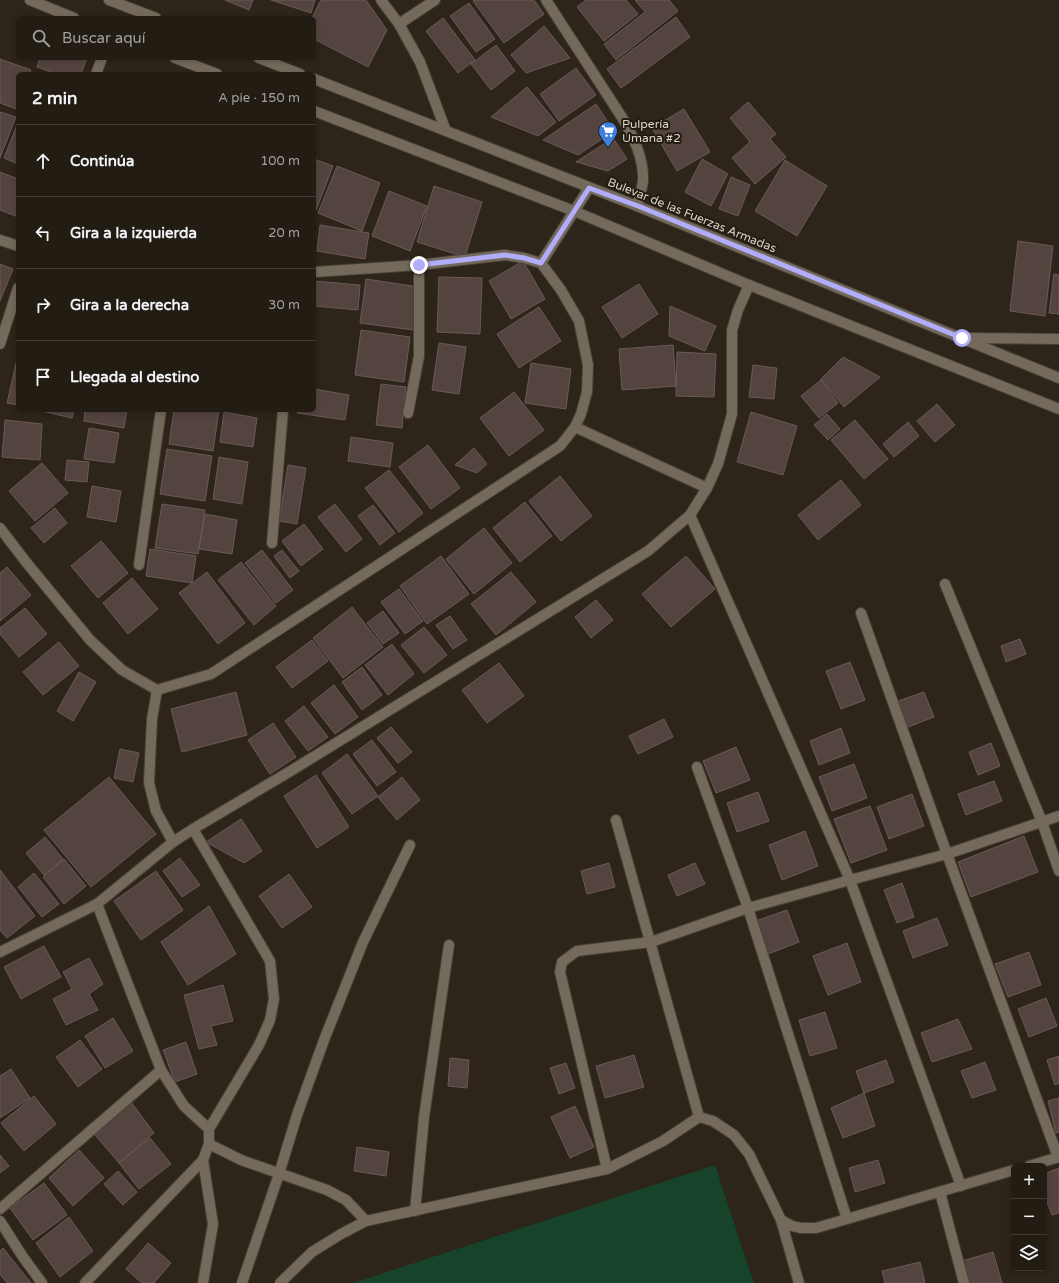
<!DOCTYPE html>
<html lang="es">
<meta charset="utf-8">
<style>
body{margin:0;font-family:"Varela Round",sans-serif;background:#2a251c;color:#f1f3f6}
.controls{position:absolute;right:12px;bottom:12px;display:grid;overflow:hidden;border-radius:6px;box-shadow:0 2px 6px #0003}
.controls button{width:36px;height:36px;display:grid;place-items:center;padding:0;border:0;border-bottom:1px solid #3f3a33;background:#221c13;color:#f1f3f6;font:20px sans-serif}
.stop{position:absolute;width:12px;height:12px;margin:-9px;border:3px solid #b1adfa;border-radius:50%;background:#fff}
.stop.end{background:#b1adfa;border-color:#fff;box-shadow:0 1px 4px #0008}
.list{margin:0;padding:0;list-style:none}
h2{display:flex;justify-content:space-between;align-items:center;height:52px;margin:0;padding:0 16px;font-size:17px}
h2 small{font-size:13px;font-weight:400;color:#a2a1a0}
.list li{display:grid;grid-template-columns:26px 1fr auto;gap:12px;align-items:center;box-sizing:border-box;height:72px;padding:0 16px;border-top:1px solid #3f3a33}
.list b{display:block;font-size:15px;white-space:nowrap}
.list em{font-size:13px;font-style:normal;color:#a2a1a0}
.icon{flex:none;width:22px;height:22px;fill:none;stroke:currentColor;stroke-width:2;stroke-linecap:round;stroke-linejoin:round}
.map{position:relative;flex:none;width:1059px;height:1283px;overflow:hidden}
.search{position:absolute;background:#221c13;box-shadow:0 2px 6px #0003;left:16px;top:16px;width:300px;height:44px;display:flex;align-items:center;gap:10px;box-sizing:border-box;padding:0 14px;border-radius:6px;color:#a2a1a0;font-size:15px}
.panel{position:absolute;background:#221c13;box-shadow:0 2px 6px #0003;left:16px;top:72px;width:300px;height:340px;border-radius:6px}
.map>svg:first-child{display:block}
.green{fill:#16432a}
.building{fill:#544440;stroke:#6b5a56}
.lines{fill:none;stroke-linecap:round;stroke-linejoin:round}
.service-casing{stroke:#484138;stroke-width:12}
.minor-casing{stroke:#484138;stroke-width:12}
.tertiary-casing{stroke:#484138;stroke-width:12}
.service{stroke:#736a5c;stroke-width:10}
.minor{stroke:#736a5c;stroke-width:10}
.tertiary{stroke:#736a5c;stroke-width:10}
.route{stroke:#b1adfa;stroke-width:5}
.labels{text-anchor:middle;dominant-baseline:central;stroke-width:4;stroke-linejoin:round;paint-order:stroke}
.poi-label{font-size:12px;fill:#d9d4cd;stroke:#231c10;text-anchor:start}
.street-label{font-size:12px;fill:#d9d4cd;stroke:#231c10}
</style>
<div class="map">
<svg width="1059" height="1283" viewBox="0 0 1059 1283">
<rect width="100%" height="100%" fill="#2d2519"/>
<path class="green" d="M715,1165L754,1283H353Z"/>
<g class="building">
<path d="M225,0H253L249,10Z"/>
<path d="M271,0H315L311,13Z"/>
<path d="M321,0H366L387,30L368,67L314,39V18H312Z"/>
<path d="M474,0H534L544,14L504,43L473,1Z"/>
<path d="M586,0H626L638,14L604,41L577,7Z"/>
<path d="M635,0H669L678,11L616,60L604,44L645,12Z"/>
<path d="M469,3L495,39L476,52L450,16Z"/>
<path d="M676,17L690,37L621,88L607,69Z"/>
<path d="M443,18L475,60L458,73L426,31Z"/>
<path d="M544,26L570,58L526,73L511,55Z"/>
<path d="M496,45L515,71L491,90L471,64Z"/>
<path d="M40,58H87L81,74H56L37,67Z"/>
<path d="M0,59L31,70L29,74H18V104L16,109L0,103Z"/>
<path d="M576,68L596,95L559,121L540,94Z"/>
<path d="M527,87L556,122L538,136L491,117Z"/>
<path d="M748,102L776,134L770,139L786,157L755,184L732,158L750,142L730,118Z"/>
<path d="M596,104L614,131L578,155L543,140Z"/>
<path d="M684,109L710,152L677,171L652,128Z"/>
<path d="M0,112L16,117L0,158Z"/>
<path d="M18,122V164L4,158Z"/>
<path d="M613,138L627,159L608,171L576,162Z"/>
<path d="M314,159L333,166L315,213H314Z"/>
<path d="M702,159L728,174L711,206L685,192Z"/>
<path d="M785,160L827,186L797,236L755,211Z"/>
<path d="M337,166L380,183L362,231L318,213Z"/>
<path d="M0,172L18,179V217L0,210Z"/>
<path d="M731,177L750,185L738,216L719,209Z"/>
<path d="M434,186L482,202L465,257L417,242Z"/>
<path d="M389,191L427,206L410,251L372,236Z"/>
<path d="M320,225L369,233L365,259L317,251Z"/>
<path d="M1018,241L1053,246L1045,316L1010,311Z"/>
<path d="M523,261L545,299L511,319L489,281Z"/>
<path d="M0,264L13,269L0,301Z"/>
<path d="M1054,274L1059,275V314L1049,313Z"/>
<path d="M439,277L482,278L480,334L437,332Z"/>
<path d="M366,279L419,287L413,330L360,323Z"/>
<path d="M314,281L360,285L358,310L314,306Z"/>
<path d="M639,284L658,314L622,338L602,307Z"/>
<path d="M670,306L716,326L705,351L669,336Z"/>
<path d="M539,307L561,341L519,368L497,334Z"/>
<path d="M361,330L410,337L404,382L355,375Z"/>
<path d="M439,343L466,347L459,394L432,390Z"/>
<path d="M673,345L676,386L622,390L619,349Z"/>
<path d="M677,352L716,354L714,397L676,396Z"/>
<path d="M843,357L880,377L844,407L821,379Z"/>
<path d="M17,359H18V405L7,403Z"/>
<path d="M531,363L571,369L566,409L525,403Z"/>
<path d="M753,365L777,368L774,399L749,397Z"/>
<path d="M821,380L838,403L819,418L801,396Z"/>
<path d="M381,384L406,387L402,428L376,425Z"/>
<path d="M314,389L349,395L345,420L297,413L298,410H314Z"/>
<path d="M514,392L544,430L509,456L480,418Z"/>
<path d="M937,404L955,425L935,442L917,421Z"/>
<path d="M37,410H74L72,418Z"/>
<path d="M85,410H127L124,428L84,421Z"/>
<path d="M174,410H219L213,451L169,444Z"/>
<path d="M224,412L257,418L253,447L220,442Z"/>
<path d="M751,412L797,426L783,475L737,462Z"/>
<path d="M827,414L840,429L828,440L814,425Z"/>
<path d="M5,420L42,424L40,460L2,457Z"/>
<path d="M855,420L888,459L864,479L831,440Z"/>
<path d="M908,422L919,436L894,457L883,444Z"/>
<path d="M89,428L119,433L114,463L84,459Z"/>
<path d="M351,437L393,443L390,467L348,461Z"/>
<path d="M428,445L460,488L431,509L399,467Z"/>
<path d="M474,448L487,464L477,473L455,465Z"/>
<path d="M167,449L212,456L205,501L160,494Z"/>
<path d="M219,457L248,462L242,504L213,499Z"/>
<path d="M67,460L89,462L87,482L65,480Z"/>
<path d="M42,463L68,493L35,521L9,491Z"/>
<path d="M288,465L306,468L297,524L279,521Z"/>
<path d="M389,470L423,513L399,532L365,488Z"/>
<path d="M560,476L592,516L561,541L529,501Z"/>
<path d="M841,480L861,505L818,540L798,515Z"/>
<path d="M92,486L121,491L116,522L87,517Z"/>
<path d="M525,502L552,536L520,562L493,528Z"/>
<path d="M162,504L205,510L198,554L155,548Z"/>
<path d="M335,504L362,539L346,552L318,517Z"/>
<path d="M373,505L395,533L380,545L358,516Z"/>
<path d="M55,508L67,523L44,543L31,528Z"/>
<path d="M205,514L237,520L232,554L199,549Z"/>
<path d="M304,524L323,549L301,566L282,541Z"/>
<path d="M484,528L512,563L474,594L446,559Z"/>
<path d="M101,541L128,573L98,598L71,566Z"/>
<path d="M150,549L196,556L192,583L146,576Z"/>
<path d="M262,550L293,590L276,603L245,563Z"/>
<path d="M282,550L299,571L290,578L274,556Z"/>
<path d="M441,556L469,594L427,624L400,586Z"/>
<path d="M686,556L715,589L671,627L642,594Z"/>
<path d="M241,562L276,606L254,625L218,580Z"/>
<path d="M7,567L31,595L0,621V573Z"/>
<path d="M207,572L245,623L218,644L179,593Z"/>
<path d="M511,572L536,602L496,635L471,604Z"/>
<path d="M132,578L158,609L128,634L103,603Z"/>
<path d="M399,589L423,621L405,634L381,602Z"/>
<path d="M596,600L613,620L591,638L575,617Z"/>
<path d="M352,607L383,647L343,678L313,638Z"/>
<path d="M25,608L47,634L19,657L0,634V628Z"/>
<path d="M383,611L399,633L383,644L367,623Z"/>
<path d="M450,616L467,640L453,649L436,625Z"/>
<path d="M424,627L447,655L424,673L401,645Z"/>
<path d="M1020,639L1026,654L1006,662L1001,646Z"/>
<path d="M312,640L328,661L292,688L276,667Z"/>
<path d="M59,642L79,666L43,695L23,672Z"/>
<path d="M392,644L414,674L388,695L365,665Z"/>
<path d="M850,662L865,700L841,709L826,671Z"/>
<path d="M499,663L524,696L487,723L462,690Z"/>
<path d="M362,667L382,695L362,710L342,682Z"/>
<path d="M79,672L96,682L73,721L57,711Z"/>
<path d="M334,685L358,717L335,734L311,703Z"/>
<path d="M236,692L247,735L182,752L171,709Z"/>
<path d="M924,692L934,717L908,727L898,701Z"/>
<path d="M304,706L328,737L308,751L285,721Z"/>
<path d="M664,719L673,737L638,754L629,736Z"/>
<path d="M273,723L296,757L270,774L248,740Z"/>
<path d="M391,727L412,752L398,763L377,738Z"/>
<path d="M841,728L850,753L819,765L810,741Z"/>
<path d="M372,740L396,772L377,786L353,754Z"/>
<path d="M991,743L1000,766L978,775L969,752Z"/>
<path d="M736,747L750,780L716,793L703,761Z"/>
<path d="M120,749L139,753L133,782L114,778Z"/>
<path d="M347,754L378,796L352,814L322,773Z"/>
<path d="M854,764L867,798L832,811L819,777Z"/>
<path d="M316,775L349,827L317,848L284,796Z"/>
<path d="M109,777L156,834L91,887L44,830Z"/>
<path d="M402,777L420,800L397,820L378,797Z"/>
<path d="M994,781L1002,801L966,815L958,794Z"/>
<path d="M758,792L769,821L737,832L727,803Z"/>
<path d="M912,794L924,826L889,839L877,807Z"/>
<path d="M870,806L887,850L851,863L834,819Z"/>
<path d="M241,819L262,851L244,863L206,842Z"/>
<path d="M805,831L818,866L782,880L769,845Z"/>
<path d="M1024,836L1038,872L971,897L958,862Z"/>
<path d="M45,837L63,859L44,875L26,853Z"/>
<path d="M180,858L200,885L182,897L163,871Z"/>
<path d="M64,859L86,886L64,904L43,877Z"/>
<path d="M609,863L615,887L587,894L581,871Z"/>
<path d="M695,863L705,884L677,896L668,875Z"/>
<path d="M0,870L35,916L7,938L0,930Z"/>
<path d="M156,871L183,910L141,940L114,901Z"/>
<path d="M34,873L59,904L42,917L18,887Z"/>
<path d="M289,874L312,907L282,928L259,896Z"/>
<path d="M902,883L914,917L897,923L884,890Z"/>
<path d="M209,906L236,954L188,985L161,942Z"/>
<path d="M787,910L799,942L768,954L756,921Z"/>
<path d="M937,918L948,945L913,958L903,931Z"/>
<path d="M847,943L861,982L828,995L813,956Z"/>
<path d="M44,946L61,977L21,999L4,967Z"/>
<path d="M1029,952L1041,985L1008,997L995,964Z"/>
<path d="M89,958L103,984L89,994L98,1010L66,1025L53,999L72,989L63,972Z"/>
<path d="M223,985L233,1021L211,1026L217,1045L199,1049L184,995Z"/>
<path d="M1046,998L1057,1026L1029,1037L1018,1009Z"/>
<path d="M825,1012L837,1048L810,1056L799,1020Z"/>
<path d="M113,1018L133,1051L105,1068L85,1036Z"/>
<path d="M958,1019L972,1049L932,1062L921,1033Z"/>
<path d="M80,1040L102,1069L78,1087L56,1057Z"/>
<path d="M186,1042L197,1074L175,1082L163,1050Z"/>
<path d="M634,1055L644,1087L605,1098L596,1066Z"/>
<path d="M1059,1056V1083L1055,1085L1047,1060Z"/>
<path d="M450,1058L469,1060L467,1088L448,1086Z"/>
<path d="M886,1060L894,1082L864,1093L856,1071Z"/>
<path d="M985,1062L996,1090L972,1098L961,1071Z"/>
<path d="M566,1063L575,1088L559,1094L550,1068Z"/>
<path d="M11,1069L30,1098L0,1118V1076Z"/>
<path d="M864,1093L875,1126L843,1138L831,1108Z"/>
<path d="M34,1096L56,1124L24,1151L1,1123Z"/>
<path d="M1059,1098V1132L1056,1133L1048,1101Z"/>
<path d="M131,1102L154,1133L119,1163L95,1135Z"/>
<path d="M575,1106L594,1147L570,1158L551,1117Z"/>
<path d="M150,1138L171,1164L139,1189L119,1163Z"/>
<path d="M357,1147L389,1152L386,1176L354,1171Z"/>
<path d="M79,1150L104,1178L73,1206L49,1178Z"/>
<path d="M0,1155L9,1166L0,1173Z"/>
<path d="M878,1160L885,1183L855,1192L849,1168Z"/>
<path d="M1059,1168V1213L1052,1215L1044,1194V1174Z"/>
<path d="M118,1171L137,1192L123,1205L104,1184Z"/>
<path d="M44,1183L67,1215L33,1240L10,1208Z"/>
<path d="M69,1217L93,1251L60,1277L36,1243Z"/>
<path d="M148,1243L171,1263L154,1283H142L126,1269Z"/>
<path d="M3,1248L31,1283H7L0,1274V1251Z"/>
<path d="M993,1252L1002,1283H968L962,1261Z"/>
<path d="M920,1262L925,1283H885L882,1271Z"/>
</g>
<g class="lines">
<defs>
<g id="service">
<path d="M408,413L419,356V265"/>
<path d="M272,543L283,410"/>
<path d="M139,565L161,410"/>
<path d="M945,584L1042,822L1059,871"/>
<path d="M861,613L947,854L1058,1157"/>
<path d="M697,767L748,908L847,1219"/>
<path d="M616,820L699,1117"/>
<path d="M161,1070L184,1106L209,1129"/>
<path d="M203,1160L213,1224L203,1283"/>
<path d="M607,1169L560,972L562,962L577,951L651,942L748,908L850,880L947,854L1059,816"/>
<path d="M940,1192L964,1283"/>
<path d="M0,1209L161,1070L97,904"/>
<path d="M0,1221L23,1257L42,1283"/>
</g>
<g id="minor">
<path d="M381,0L399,24L420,62L446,131"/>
<path d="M546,0L623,119C634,138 644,159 643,181C642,189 639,198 637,206"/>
<path d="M399,24L435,0"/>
<path d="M96,74L102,58"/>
<path d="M0,240L18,246"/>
<path d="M541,263L589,188"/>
<path d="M963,338L1059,339"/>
<path d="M0,344L18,288"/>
<path d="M575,427L707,488"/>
<path d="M690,515L850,880L961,1186"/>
<path d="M0,528L26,562L90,640L122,670L157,690L211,674L560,446L575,427L581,414L587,392L588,365L579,321L561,290L541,263L524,258L505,255L419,265L314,272"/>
<path d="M157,690L152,719L149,783L156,811L173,842"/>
<path d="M0,952L97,904L173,842L193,829L289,772L648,551L690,515L707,488L718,464L732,414V330L738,310L749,285"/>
<path d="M209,1144L241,1160L327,1190L346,1200L366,1221"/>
<path d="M1029,1166L1059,1157"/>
<path d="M415,1211L424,1117L449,945"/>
<path d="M781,1220L799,1283"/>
<path d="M85,1283L203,1160L209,1144V1129L259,1045L270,1020L274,999L270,961L193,829"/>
<path d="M242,1283L279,1174L297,1115L324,1040L363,942L410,845"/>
<path d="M280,1283L312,1252L341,1234L366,1221L607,1169L663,1141L699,1117L713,1121L734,1135L749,1154L781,1220L792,1226L801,1228H816L1014,1170"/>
</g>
<g id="tertiary">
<path d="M30,0L74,18"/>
<path d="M109,0L156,18"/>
<path d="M175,58L217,74"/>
<path d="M259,58L300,74"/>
<path d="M314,79L637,206L1059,378"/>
<path d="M314,111L574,211L749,285L1059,409"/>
</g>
</defs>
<use href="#service" class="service-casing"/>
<use href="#minor" class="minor-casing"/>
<use href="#tertiary" class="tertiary-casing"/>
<use href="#service" class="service"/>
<use href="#minor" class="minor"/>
<use href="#tertiary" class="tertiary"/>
</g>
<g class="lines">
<path class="route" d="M419,265L505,255L524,258L541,263L589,188L638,206L962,338"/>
</g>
<defs>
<symbol id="supermarket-pin" viewBox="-11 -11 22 30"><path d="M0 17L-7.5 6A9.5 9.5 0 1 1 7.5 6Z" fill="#3f7fe0" stroke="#231c10"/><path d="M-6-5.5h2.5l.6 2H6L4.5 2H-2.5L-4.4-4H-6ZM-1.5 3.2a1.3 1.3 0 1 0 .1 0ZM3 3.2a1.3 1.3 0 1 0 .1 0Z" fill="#fff"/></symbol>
</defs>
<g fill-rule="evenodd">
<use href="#supermarket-pin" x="597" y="120" width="22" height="30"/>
</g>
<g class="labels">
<g class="poi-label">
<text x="622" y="124">Pulpería<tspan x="622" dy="14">Umana #2</tspan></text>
</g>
<g class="street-label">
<text transform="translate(692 215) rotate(22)">Bulevar de las Fuerzas Armadas</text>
</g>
</g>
</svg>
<div class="controls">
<button>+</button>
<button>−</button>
<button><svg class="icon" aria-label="layers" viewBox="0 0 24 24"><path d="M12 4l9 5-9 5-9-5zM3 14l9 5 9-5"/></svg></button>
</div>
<div class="stop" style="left:962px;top:338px"></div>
<div class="stop end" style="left:419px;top:265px"></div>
<div class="search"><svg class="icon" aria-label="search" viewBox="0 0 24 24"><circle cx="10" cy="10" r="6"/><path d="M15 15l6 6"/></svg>Buscar aquí</div>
<section class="panel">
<h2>2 min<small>A pie · 150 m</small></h2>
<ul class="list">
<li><svg class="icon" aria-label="ahead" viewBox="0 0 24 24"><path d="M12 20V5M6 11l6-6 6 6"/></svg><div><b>Continúa</b></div><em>100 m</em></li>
<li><svg class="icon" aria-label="left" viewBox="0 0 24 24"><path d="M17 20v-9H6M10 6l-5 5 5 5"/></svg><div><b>Gira a la izquierda</b></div><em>20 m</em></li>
<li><svg class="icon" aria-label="right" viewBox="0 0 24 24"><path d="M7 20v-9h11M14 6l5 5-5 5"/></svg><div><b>Gira a la derecha</b></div><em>30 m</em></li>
<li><svg class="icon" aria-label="arrive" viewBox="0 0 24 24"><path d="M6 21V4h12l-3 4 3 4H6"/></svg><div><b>Llegada al destino</b></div></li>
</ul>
</section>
</div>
